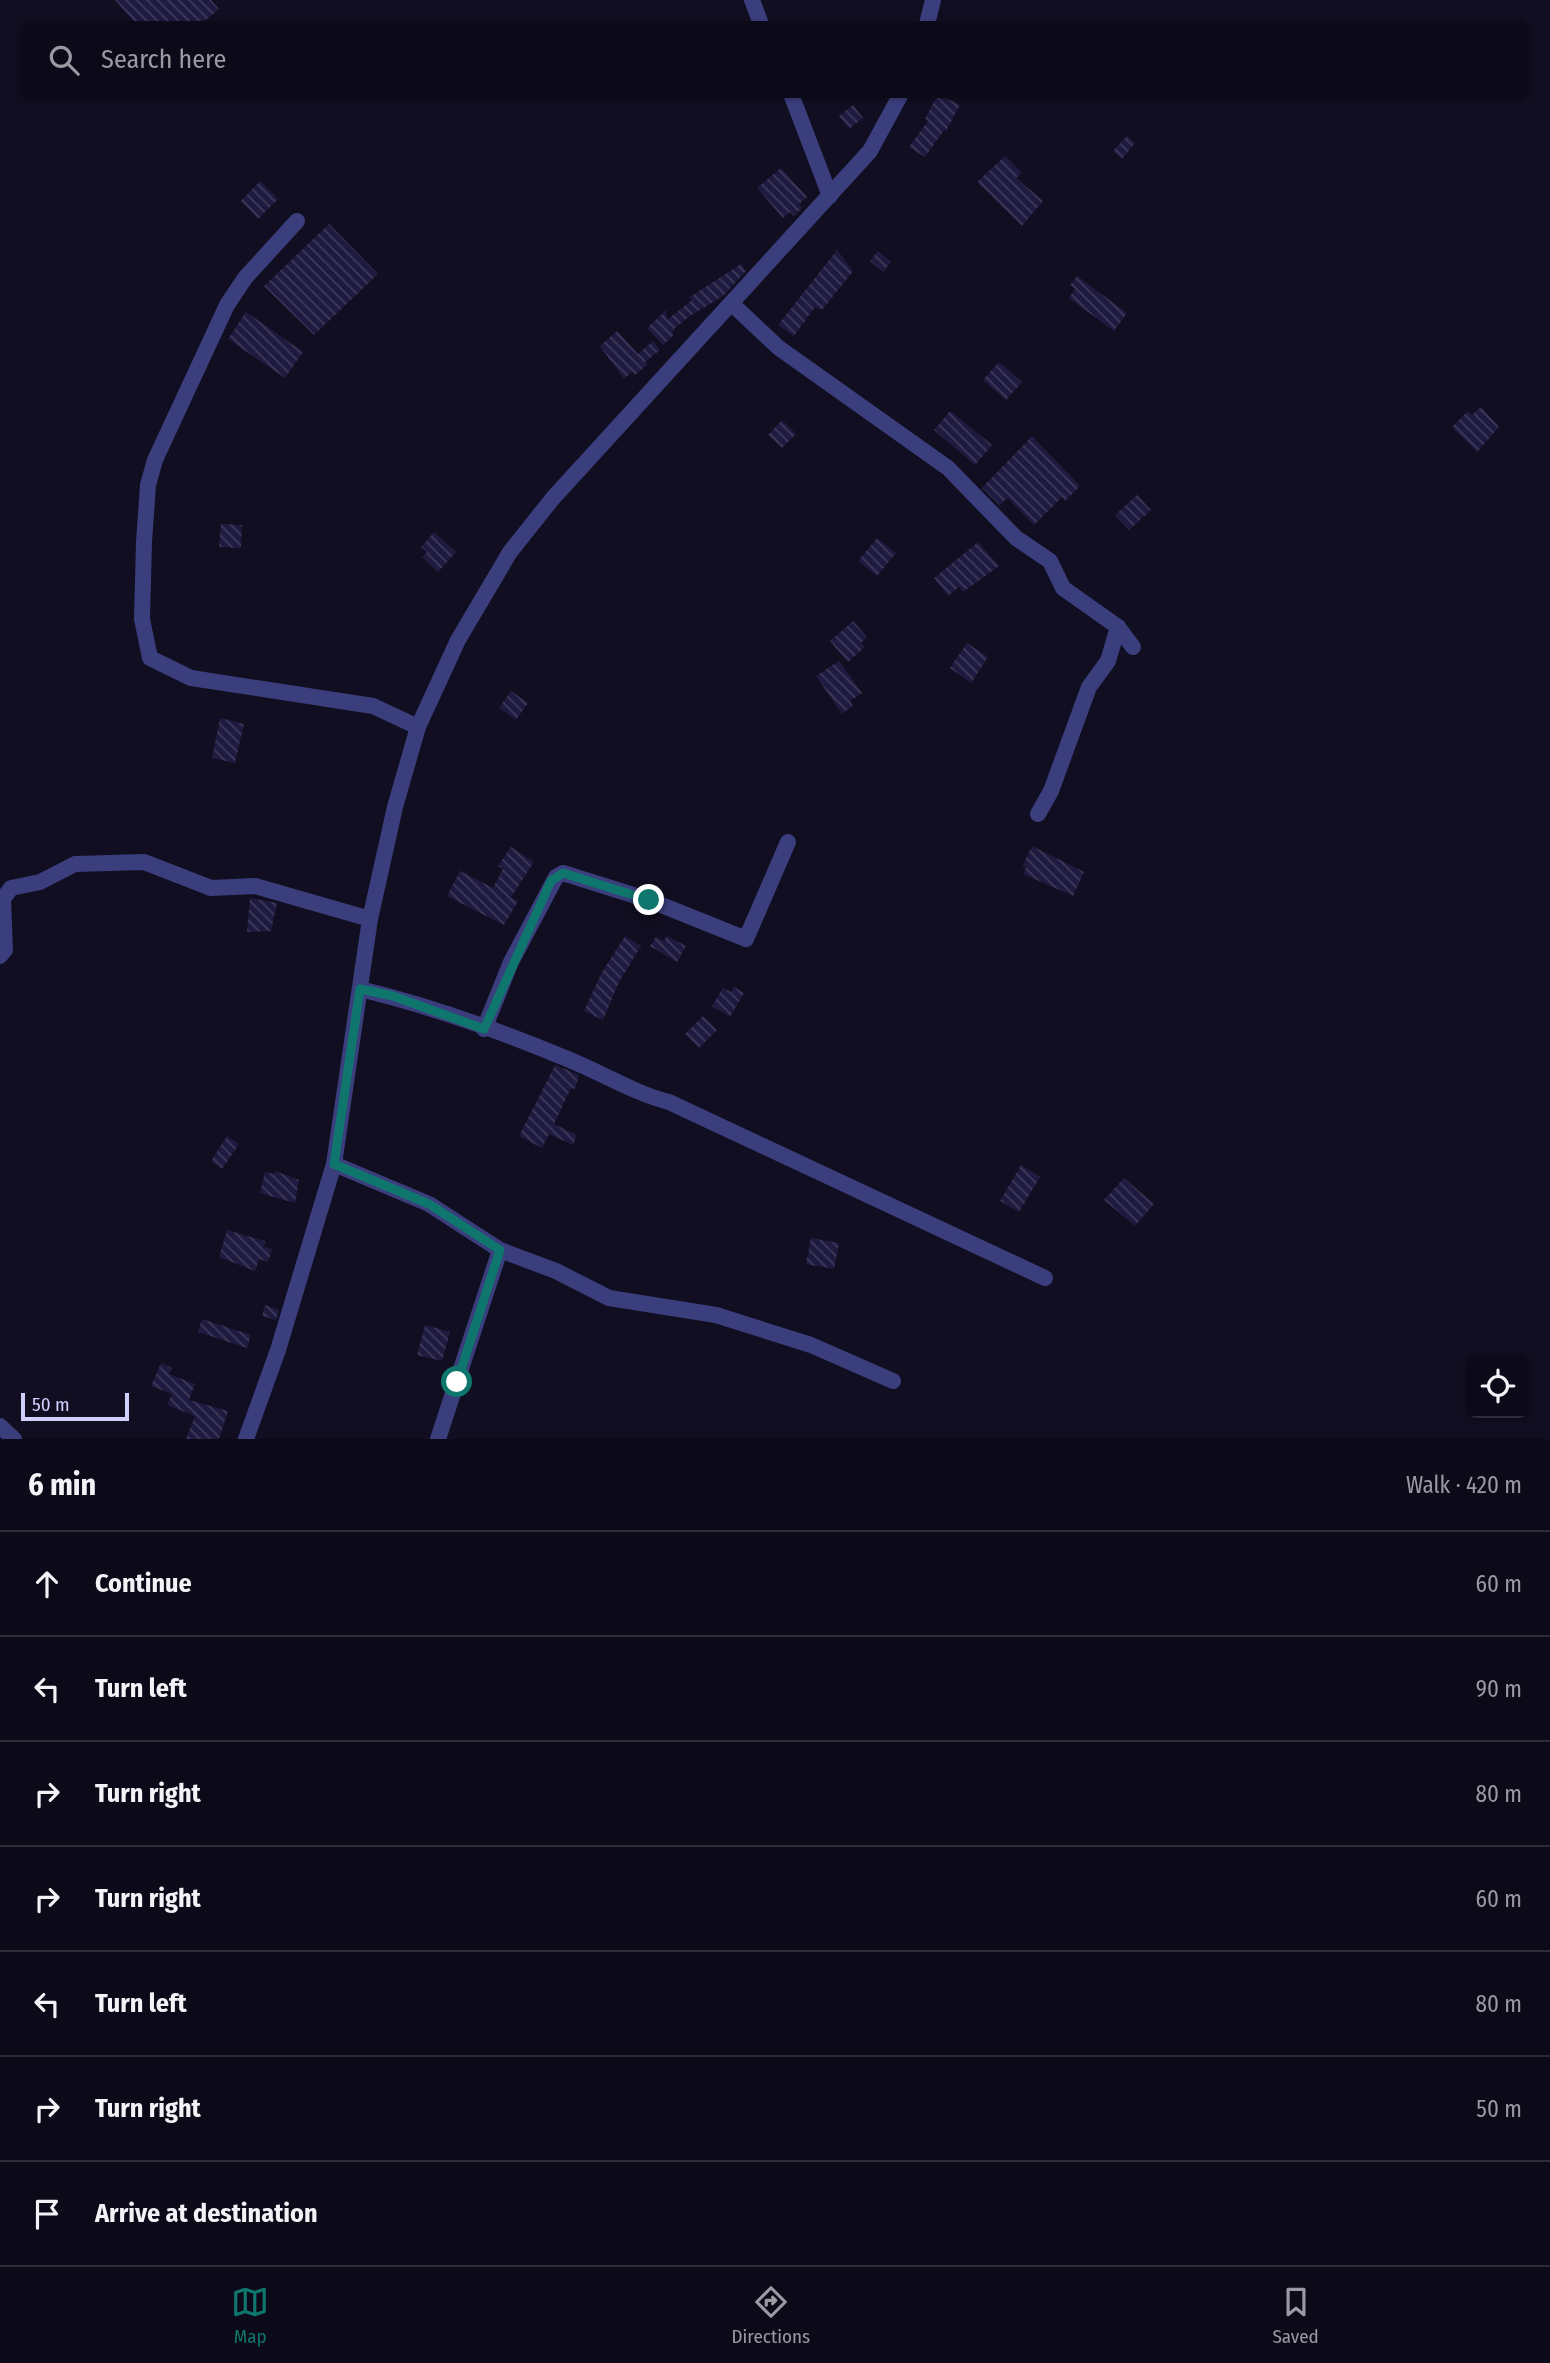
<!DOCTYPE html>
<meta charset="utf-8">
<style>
body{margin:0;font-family:"Fira Sans Condensed",sans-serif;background:#151321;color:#f1f3f6}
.controls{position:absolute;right:21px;bottom:21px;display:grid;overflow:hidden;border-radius:10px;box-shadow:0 2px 5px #0004}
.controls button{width:63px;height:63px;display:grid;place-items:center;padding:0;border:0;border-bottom:2px solid #2c2b37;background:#0c0a18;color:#f1f3f6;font:35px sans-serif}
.scale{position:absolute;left:21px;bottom:18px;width:108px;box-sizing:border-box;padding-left:7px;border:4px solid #d1cffd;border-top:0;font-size:19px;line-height:24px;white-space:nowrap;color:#d1cffd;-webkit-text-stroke:5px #100e20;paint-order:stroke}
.stop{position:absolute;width:21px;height:21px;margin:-16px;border:5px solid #0f766e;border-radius:50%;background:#fff}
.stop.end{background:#0f766e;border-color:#fff;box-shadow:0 2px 7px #0008}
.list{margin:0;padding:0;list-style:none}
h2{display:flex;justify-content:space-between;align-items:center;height:91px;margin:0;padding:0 28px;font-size:30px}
h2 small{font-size:23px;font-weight:400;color:#9a9aa2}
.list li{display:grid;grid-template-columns:46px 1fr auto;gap:21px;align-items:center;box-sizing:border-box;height:105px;padding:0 28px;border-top:2px solid #2c2b37}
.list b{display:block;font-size:26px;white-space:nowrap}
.list em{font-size:23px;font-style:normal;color:#9a9aa2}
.icon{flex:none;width:38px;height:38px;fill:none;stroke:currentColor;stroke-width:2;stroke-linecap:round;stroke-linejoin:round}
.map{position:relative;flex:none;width:1550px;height:1439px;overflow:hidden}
.search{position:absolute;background:#0c0a18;box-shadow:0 2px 5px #0004;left:21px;right:21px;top:21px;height:77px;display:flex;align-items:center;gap:18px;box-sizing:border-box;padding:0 24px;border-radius:10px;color:#9a9aa2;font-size:26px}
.sheet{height:826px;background:#0c0a18}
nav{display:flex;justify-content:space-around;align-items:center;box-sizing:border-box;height:98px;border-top:2px solid #2c2b37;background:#0c0a18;font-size:19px;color:#9a9aa2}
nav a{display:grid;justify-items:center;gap:4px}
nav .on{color:#0f766e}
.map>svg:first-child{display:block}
.building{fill:url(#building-back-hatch)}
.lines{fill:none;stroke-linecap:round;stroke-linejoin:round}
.minor{stroke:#3b3e7d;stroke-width:16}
.route{stroke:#0f766e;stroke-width:9}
</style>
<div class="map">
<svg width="1550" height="1439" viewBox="0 0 1550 1439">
<defs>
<pattern id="building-back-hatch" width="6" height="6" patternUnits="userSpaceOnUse" patternTransform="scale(1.75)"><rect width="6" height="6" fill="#1f1b40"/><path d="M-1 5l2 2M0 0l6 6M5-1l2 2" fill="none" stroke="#3e3b5c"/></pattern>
</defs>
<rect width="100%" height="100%" fill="#100e20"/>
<g class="building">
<path d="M115,0H211L219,9L201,24H136Z"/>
<path d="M938,94L960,105L946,131L944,130L925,157L909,147L928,121L925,119Z"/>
<path d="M853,105L863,118L849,129L839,116Z"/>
<path d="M1127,136L1135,143L1122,159L1113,151Z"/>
<path d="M1005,156L1022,173L1016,178L1043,201L1022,226L977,182Z"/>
<path d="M781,168L807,197L799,204L802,208L794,216L790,212L783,218L757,188Z"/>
<path d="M260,181L278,199L258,219L241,201Z"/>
<path d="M329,224L378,274L314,335L264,286Z"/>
<path d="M837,250L853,271L822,310L815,307L794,336L778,325Z"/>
<path d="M878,251L891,262L883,272L870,261Z"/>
<path d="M741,264L746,271L723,296L690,316L675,328L672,333L674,335L663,345L647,328L666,310L667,320L692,300L690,297Z"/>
<path d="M1077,276L1127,313L1114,331L1069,298L1075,289L1070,285Z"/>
<path d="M246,312L303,352L285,378L228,339Z"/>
<path d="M617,331L638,354L653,341L660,350L645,362L647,365L635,375L632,372L624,379L600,346Z"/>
<path d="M999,362L1022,382L1006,400L983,380Z"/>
<path d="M1481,407L1499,427L1477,452L1452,427L1468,411L1472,415Z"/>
<path d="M950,411L992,445L975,465L934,430Z"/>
<path d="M782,420L796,434L782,448L768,435Z"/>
<path d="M1032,436L1080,486L1065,501L1062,497L1034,525L1008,498L999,505L982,488Z"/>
<path d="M1137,495L1151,510L1129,530L1115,515Z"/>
<path d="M221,524L242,525L241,548L219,547Z"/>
<path d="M434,532L456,552L438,572L422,557L427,552L421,547Z"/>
<path d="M877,538L896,553L877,576L858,561Z"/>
<path d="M978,542L999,566L963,592L959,587L948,596L934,578Z"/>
<path d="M853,621L867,637L861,643L865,647L848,662L830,641Z"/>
<path d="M967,643L988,657L971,683L950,668Z"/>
<path d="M839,661L862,693L850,701L853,706L842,714L816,676Z"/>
<path d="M511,691L528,703L516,720L499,708Z"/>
<path d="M220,718L244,724L235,763L212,758Z"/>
<path d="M1032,846L1084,872L1073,896L1023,874L1026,867L1023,865Z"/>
<path d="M511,847L534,862L511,897L518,901L504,925L447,896L460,871L493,888L503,869L498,866Z"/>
<path d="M250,898L277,903L271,931L247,932Z"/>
<path d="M625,936L641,946L619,982L603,1020L584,1011L601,974Z"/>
<path d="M667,936L686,946L677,962L650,946L656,937L664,941Z"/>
<path d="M734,987L744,993L730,1017L712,1006L723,988L731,992Z"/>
<path d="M703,1016L717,1030L699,1048L685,1034Z"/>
<path d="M555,1065L579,1075L575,1089L571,1088L554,1124L577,1135L573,1145L549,1134L542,1148L519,1136Z"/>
<path d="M227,1136L239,1144L222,1169L211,1161Z"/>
<path d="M1021,1165L1040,1177L1019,1212L1000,1201Z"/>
<path d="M275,1171L299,1180L295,1203L260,1193L265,1172L274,1174Z"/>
<path d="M1124,1178L1154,1204L1135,1226L1104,1200Z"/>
<path d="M227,1230L265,1241L264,1247L272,1249L268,1262L259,1259L255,1271L219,1257Z"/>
<path d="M811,1238L839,1243L834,1269L806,1264Z"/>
<path d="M265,1305L279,1310L276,1320L262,1316Z"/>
<path d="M202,1319L251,1335L247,1348L198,1332Z"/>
<path d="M425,1325L450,1332L442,1361L417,1355Z"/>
<path d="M161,1363L172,1368L169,1374L195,1384L189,1400L228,1411L219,1439H186L195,1416L167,1405L172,1394L151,1386Z"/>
</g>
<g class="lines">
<g class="minor">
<path d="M752,0L761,24"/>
<path d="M927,24L933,0"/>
<path d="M791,94L830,196"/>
<path d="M297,221L245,278L227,305L155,460L148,485L144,542L142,619L150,658L191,678L373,706L418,727"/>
<path d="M732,304L779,348L948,468L1016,538L1050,561L1063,588L1118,627L1133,647"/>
<path d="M1038,814L1051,791L1089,687L1108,661L1118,627"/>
<path d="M0,956L5,950L3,899L11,888L40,882L75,864L144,862L211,888L255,886L370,919"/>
<path d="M360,989C431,1006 503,1032 570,1060C604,1074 634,1093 669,1102L1045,1278"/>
<path d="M484,1029L511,962L556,877L563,873L649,900L746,939L788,842"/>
<path d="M334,1164L429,1204L500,1250L438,1439"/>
<path d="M500,1250L556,1271L609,1298L716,1315L811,1345L893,1381"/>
<path d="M0,1426L14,1439"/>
<path d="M246,1439L278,1350L334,1164L370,919L395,807L418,727L458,640L510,552L553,498L870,151L901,94"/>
</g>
</g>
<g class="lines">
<path class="route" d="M457,1382L500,1250L429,1204L334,1164L360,989L393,996L484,1029L551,881L563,873L649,900"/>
</g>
</svg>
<div class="controls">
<button><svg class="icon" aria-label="locate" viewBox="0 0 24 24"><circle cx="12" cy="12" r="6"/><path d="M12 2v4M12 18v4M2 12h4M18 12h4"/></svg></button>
</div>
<div class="scale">50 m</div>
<div class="stop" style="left:457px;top:1382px"></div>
<div class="stop end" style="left:649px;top:900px"></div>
<div class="search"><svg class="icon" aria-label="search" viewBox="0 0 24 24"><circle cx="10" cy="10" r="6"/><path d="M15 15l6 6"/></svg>Search here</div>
</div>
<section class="sheet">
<h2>6 min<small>Walk · 420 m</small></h2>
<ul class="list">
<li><svg class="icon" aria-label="ahead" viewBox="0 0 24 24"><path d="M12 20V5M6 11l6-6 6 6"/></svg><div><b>Continue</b></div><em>60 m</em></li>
<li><svg class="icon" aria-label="left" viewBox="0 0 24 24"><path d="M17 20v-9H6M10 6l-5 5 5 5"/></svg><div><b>Turn left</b></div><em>90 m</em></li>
<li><svg class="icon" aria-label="right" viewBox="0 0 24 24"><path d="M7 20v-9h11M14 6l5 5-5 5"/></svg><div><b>Turn right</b></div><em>80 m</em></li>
<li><svg class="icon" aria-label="right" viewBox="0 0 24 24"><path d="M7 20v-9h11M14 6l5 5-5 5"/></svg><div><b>Turn right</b></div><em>60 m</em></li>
<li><svg class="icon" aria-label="left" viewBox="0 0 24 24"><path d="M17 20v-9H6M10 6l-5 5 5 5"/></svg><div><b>Turn left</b></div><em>80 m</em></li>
<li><svg class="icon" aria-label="right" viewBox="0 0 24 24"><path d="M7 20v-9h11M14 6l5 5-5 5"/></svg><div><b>Turn right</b></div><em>50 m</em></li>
<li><svg class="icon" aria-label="arrive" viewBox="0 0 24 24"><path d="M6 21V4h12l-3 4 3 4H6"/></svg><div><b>Arrive at destination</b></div></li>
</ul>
</section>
<nav>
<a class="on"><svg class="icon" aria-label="map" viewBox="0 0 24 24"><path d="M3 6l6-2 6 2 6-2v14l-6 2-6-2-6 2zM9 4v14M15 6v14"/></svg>Map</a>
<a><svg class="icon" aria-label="directions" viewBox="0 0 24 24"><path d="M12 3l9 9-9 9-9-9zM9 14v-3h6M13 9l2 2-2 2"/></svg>Directions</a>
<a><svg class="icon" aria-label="saved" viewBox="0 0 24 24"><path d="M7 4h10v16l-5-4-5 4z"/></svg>Saved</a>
</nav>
